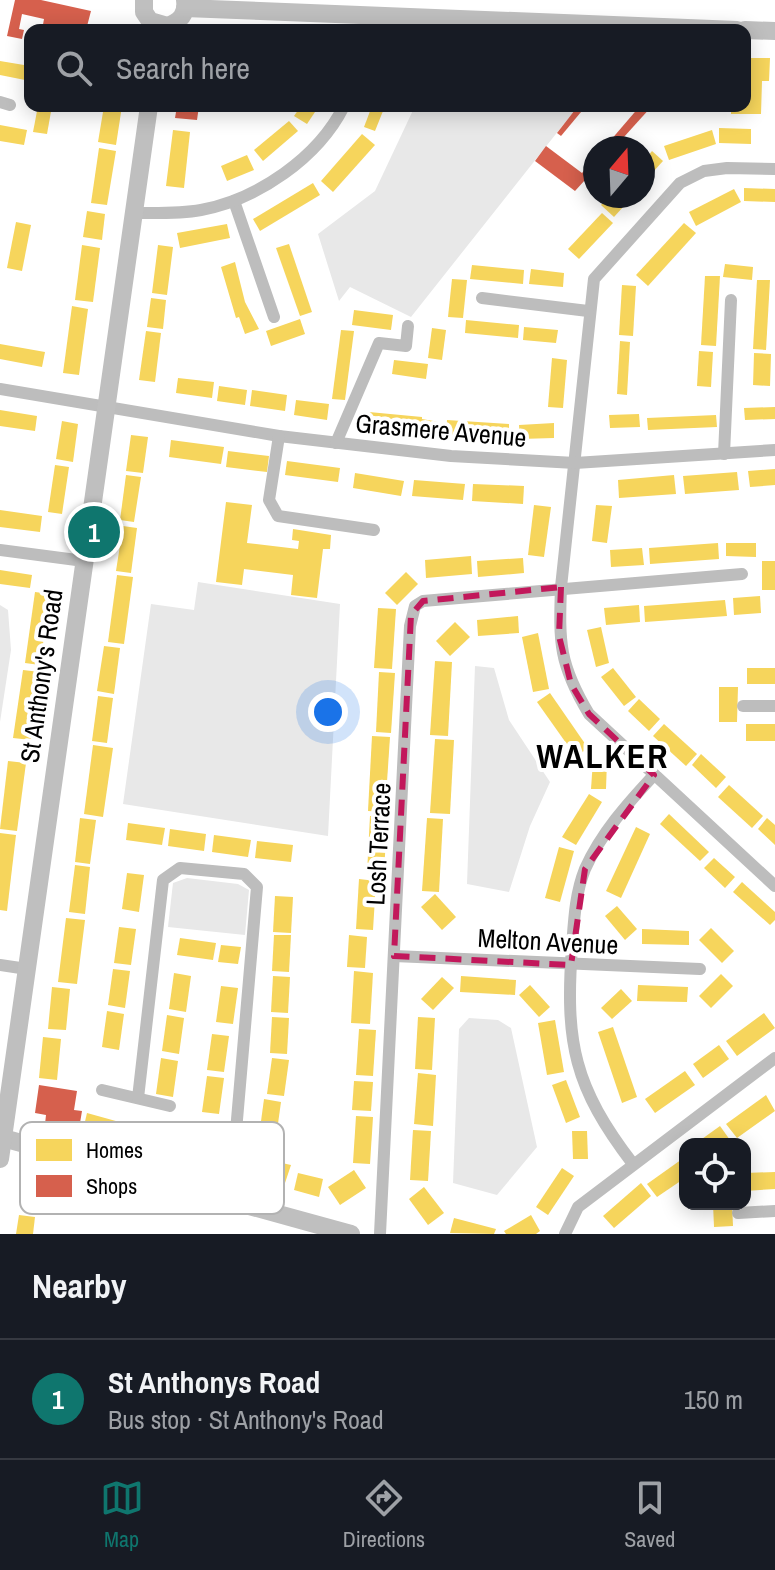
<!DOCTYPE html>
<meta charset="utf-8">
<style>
body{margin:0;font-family:"Archivo Narrow",sans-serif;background:#20242c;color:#f1f3f6}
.controls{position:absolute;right:24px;bottom:24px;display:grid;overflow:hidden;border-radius:16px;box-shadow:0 4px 20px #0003}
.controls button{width:72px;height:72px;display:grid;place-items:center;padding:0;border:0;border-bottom:2px solid #363941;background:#171b24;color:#f1f3f6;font:40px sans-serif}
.compass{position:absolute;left:583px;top:136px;width:72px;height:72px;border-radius:50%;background:#171b24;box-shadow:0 4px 20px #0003;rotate:19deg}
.you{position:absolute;left:328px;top:712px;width:28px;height:28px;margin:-20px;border:6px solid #fff;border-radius:50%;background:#1a73e8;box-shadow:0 0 0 12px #1a73e833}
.badge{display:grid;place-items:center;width:52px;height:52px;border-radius:50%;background:#0f766e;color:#fff;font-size:26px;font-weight:700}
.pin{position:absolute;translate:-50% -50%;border:4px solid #fff;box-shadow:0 2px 8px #0006}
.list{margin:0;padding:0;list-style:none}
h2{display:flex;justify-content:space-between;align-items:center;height:104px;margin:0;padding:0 32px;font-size:34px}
h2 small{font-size:26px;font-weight:400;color:#9ea1a6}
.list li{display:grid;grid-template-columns:52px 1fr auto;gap:24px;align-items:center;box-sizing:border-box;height:120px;padding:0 32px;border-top:2px solid #363941}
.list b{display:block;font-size:30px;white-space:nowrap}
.list p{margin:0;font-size:26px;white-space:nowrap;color:#9ea1a6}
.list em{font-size:26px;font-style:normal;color:#9ea1a6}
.icon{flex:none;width:44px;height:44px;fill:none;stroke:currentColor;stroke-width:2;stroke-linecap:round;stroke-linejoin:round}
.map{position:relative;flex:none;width:775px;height:1234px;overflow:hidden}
.search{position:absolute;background:#171b24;box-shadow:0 4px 20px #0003;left:24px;right:24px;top:24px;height:88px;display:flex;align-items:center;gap:20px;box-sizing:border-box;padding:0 28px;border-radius:16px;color:#9ea1a6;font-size:30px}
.sheet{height:224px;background:#171b24}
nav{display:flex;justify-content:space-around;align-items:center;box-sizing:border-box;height:112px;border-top:2px solid #363941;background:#171b24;font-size:22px;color:#9ea1a6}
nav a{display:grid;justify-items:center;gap:4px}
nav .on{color:#0f766e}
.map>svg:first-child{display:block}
.green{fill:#e8e8e8}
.homes{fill:#f6d55c}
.shops{fill:#d6604d}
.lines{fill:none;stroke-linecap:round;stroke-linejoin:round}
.street{stroke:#bdbdbd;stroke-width:12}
.secondary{stroke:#bfbfbf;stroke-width:18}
.marked{fill:none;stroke:#c2185b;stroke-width:6;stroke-dasharray:16 10;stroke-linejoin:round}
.labels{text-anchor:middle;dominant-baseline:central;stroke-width:8;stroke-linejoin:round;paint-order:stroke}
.street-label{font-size:26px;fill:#000;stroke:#fff}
.district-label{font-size:34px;font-weight:bold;letter-spacing:2px;fill:#000;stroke:#fff}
.key{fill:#fff;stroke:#b2b2b2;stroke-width:2}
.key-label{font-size:22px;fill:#000}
</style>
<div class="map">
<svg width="775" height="1234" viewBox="0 0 775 1234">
<rect width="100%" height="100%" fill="#fff"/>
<g class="green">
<path d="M415,106H578L411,317L350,287L339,301L318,234L375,191Z"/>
<path d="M198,582L340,604L328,836L123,804L151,604L194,610Z"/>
<path d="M0,605L8,610L11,650L0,722Z"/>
<path d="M475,666L494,668L509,720L550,782L530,826L509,892L467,884Z"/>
<path d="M187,878L238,884L249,890L245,935L168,927L173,883Z"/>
<path d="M469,1018L498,1020L511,1028L537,1147L497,1195L453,1183L459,1029Z"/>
</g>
<g class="homes">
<path d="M745,58H770L769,81H762L761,114H731V106H745Z"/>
<path d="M0,61L30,66V81L0,75Z"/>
<path d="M38,106H52L47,134L33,132Z"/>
<path d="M104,106H122L116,145L98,142Z"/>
<path d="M301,106H319L307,124L294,116Z"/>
<path d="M372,106H385L375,131L364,127Z"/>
<path d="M289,121L298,131L263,161L254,150Z"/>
<path d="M0,125L27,130L24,145L0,141Z"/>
<path d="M719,128L751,129V144L719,143Z"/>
<path d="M173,130L190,132L184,188L166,186Z"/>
<path d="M712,130L716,144L669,160L664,146Z"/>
<path d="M362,134L375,145L333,192L321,181Z"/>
<path d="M99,148L116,151L107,205L91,203Z"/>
<path d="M652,151L663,161L643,183V162Z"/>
<path d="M247,155L254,170L227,181L221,166Z"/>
<path d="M313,183L320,195L260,231L253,219Z"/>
<path d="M744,188L775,189V202L744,201Z"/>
<path d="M734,189L741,202L696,226L689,212Z"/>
<path d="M609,196H633L614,217L601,205Z"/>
<path d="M87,211L105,214L102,240L83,237Z"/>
<path d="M602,213L613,223L579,259L568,249Z"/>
<path d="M16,222L31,225L22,271L7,268Z"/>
<path d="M684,223L696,233L648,286L636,275Z"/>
<path d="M227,224L230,238L180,248L177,233Z"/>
<path d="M289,244L312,312L300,316L276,248Z"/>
<path d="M82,245L100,248L93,302L75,300Z"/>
<path d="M158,245L173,247L167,295L152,293Z"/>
<path d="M235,262L245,302L259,329L245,334L239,317L236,318L221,267Z"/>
<path d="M725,264L753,267L752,280L723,277Z"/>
<path d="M472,265L524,270L523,284L470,279Z"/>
<path d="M531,269L564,273L563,287L529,284Z"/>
<path d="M705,276H720L716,346L701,345Z"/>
<path d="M452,279L467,280L463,318L448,317Z"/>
<path d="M757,280H770L766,350L753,349Z"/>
<path d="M622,285L636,286L633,336L619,335Z"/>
<path d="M151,298L166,300L163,329L147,327Z"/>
<path d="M72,306L88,309L79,375L63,373Z"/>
<path d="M354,310L393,315L391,330L352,325Z"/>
<path d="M300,319L305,334L271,346L266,331Z"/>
<path d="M466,320L519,325L518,338L465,333Z"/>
<path d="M524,327L558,330L556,343L523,340Z"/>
<path d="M432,328L446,330L442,360L428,358Z"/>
<path d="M341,330L354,331L345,400L332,399Z"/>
<path d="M146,331L161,333L155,382L139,380Z"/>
<path d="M620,341L630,342L627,395L617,394Z"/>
<path d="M0,344L45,352L42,367L0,359Z"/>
<path d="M699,351L713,352L711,387L697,386Z"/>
<path d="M754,353L771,354L770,386L753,385Z"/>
<path d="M552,358L567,360L563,408L548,407Z"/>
<path d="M394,360L428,364L426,379L392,374Z"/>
<path d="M178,378L214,382L212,398L176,393Z"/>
<path d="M219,386L247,390L245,405L217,401Z"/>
<path d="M252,390L287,395L285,411L250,406Z"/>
<path d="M296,400L329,404L327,420L294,415Z"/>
<path d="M775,407V419L745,420L744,408Z"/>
<path d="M0,410L37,416L35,431L0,426Z"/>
<path d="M369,412L422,417V419L439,422L437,436L410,429L367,427Z"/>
<path d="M639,414L640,427L610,428L609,415Z"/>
<path d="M716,415L717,427L648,430L647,418Z"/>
<path d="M447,420L509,424V438L446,435Z"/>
<path d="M62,421L78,424L73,462L56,459Z"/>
<path d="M554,423V438L520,439L519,425Z"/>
<path d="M131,435L148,437L143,473L126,471Z"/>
<path d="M171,440L224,447L221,464L169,457Z"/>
<path d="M228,451L269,456L267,472L226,467Z"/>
<path d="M287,461L340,468L338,482L285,475Z"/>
<path d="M55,465L69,467L62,514L48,512Z"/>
<path d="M775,469V485L750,487L748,471Z"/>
<path d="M737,472L739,490L685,494L683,476Z"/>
<path d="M355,473L404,481L401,496L353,488Z"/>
<path d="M126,475L141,477L134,522L120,520Z"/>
<path d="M674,475L676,494L619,498L618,480Z"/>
<path d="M414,480L465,484L463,500L412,496Z"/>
<path d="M473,484L524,486L523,504L472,501Z"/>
<path d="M226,502L252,505L247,543L298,549L299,541L292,540L293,529L331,535L330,549H323L317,598L291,595L293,575L244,569L242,585L216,582Z"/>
<path d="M534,505L551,507L544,557L528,555Z"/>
<path d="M596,505L612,506L607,543L592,541Z"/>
<path d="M0,510L42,516L40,532L0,527Z"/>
<path d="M123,526L137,528L131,573L116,571Z"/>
<path d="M718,543L719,559L650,564L649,548Z"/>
<path d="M726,543H756V557L726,556Z"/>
<path d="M642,548L644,565L611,567L610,550Z"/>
<path d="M471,556L472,574L426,578L425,560Z"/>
<path d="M523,558L524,573L478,577L477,561Z"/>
<rect x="762" y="561" width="13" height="29"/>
<path d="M0,570L32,575L30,588L0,584Z"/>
<path d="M406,572L418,584L397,605L385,593Z"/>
<path d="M117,575L133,577L124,644L108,642Z"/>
<path d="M35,592L50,594L40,665L25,663Z"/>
<path d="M760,596L761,613L734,615L733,598Z"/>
<path d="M725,600L727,616L645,622L644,606Z"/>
<path d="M639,605L640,622L606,625L604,608Z"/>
<path d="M378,608L396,609L392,669L374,668Z"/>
<path d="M518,616L519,633L478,636L477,620Z"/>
<path d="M455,622L470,637L450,656L436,641Z"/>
<path d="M601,627L609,663L596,667L587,630Z"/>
<path d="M538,633L549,689L533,692L522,637Z"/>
<path d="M104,646L120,648L114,694L97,691Z"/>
<path d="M435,661L452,662L448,736L430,735Z"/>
<path d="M613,668L636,697L624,706L601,677Z"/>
<rect x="747" y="668" width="28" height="16"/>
<path d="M23,670L40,672L31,740L13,738Z"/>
<path d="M379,672L395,673L391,733L376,732Z"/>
<path d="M719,687H738L737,722H719Z"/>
<path d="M550,693L588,748L576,757L537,702Z"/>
<path d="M98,696L113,698L107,743L92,741Z"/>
<path d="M639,699L660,719L649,731L628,711Z"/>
<path d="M664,724L697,754L686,766L653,736Z"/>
<rect x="746" y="724" width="29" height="17"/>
<path d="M372,736L390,737L385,812L368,811Z"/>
<path d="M435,739L454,740L450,814L430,813Z"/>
<path d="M93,745L113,748L103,817L84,814Z"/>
<path d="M701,754L726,777L716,788L692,765Z"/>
<path d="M593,760L607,761L606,789H591Z"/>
<path d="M8,761L26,763L17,831L0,829Z"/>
<path d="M729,785L763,816L752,828L718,797Z"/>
<path d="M589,794L602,802L576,845L562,837Z"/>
<path d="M669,814L709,852L700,861L660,824Z"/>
<path d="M370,816L387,817L384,874L367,873Z"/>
<path d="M80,818L96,820L90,864L75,862Z"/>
<path d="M427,818L443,819L439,892L422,891Z"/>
<path d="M767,818L775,825V845L758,829Z"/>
<path d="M128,823L165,828L162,845L126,840Z"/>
<path d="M636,827L650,834L621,898L606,891Z"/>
<path d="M170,829L206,834L204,851L168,846Z"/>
<path d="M0,833L16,835L7,911L0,910Z"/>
<path d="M214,835L251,840L248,857L212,852Z"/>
<path d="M257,841L293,845L291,862L255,858Z"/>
<path d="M559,847L574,851L560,902L545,898Z"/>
<path d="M714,858L735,877L725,888L704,868Z"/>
<path d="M75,865L90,867L85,914L69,912Z"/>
<path d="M127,873L144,875L139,912L122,909Z"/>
<path d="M359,879L376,881L373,930L356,929Z"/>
<path d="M742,882L775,912V920L770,925L733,892Z"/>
<path d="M435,894L456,917L442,930L421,907Z"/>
<path d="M275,896L293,897L291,933L273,932Z"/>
<path d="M617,906L637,929L625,940L605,916Z"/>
<path d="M66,918L85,920L77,984L58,982Z"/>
<path d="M119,927L136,929L131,965L114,963Z"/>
<path d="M711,928L734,951L722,963L699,940Z"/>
<path d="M642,929L689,931V945L642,944Z"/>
<path d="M274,935H291L289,972L272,971Z"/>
<path d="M349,935L367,937L365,968L347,967Z"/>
<path d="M180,938L216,943L213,960L177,955Z"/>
<path d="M221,945L241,947L238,964L218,962Z"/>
<path d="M113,969L130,971L125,1008L108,1005Z"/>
<path d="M354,971L373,973L370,1024L351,1023Z"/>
<path d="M174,973L191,976L186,1012L169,1009Z"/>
<path d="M721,974L733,986L711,1008L699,996Z"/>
<path d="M273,976L290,977L288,1013L271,1012Z"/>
<path d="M461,976L516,980L515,995L460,992Z"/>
<path d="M442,977L454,988L433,1010L421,999Z"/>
<path d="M530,985L550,1007L539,1017L519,995Z"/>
<path d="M638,985L688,987L687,1002L637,1001Z"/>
<path d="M221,986L238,988L233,1024L216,1022Z"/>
<path d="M52,987L70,989L66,1030L48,1029Z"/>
<path d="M621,989L632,1001L612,1019L601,1008Z"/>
<path d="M107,1011L124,1014L119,1050L102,1047Z"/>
<path d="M764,1013L775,1028L737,1056L726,1041Z"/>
<path d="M167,1015L184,1018L179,1054L162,1051Z"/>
<path d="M272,1017L289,1018L287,1054L270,1053Z"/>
<path d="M418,1017L435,1018L432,1070L415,1069Z"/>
<path d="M555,1020L564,1072L547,1075L538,1023Z"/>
<path d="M613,1027L637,1097L622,1103L598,1032Z"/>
<path d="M359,1029L376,1030L373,1076L356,1075Z"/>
<path d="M212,1034L229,1036L224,1072L207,1070Z"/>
<path d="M43,1037L61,1039L57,1080L39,1078Z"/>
<path d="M719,1045L729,1059L703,1078L693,1064Z"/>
<path d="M161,1058L178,1061L173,1097L156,1094Z"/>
<path d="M272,1058L289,1060L284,1096L267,1094Z"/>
<path d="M685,1071L695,1085L655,1113L645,1099Z"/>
<path d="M418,1073L436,1075L433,1126L414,1124Z"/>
<path d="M207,1076L224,1078L219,1114L202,1112Z"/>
<path d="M566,1080L580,1117L566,1123L552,1085Z"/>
<path d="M354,1081L373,1082L371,1111L352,1110Z"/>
<path d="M766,1095L775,1111L737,1138L726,1124Z"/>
<path d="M264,1099L281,1102L276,1138L259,1136Z"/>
<path d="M87,1113L123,1123L118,1139L83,1130Z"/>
<path d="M356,1116L373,1117L370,1164L353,1163Z"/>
<path d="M720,1126L730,1140L725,1144H695Z"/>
<path d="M413,1130L431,1131L428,1181L410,1180Z"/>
<path d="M572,1131H587L588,1159H573Z"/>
<path d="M685,1157V1178L657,1197L647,1184Z"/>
<path d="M282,1163L291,1165L284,1186L276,1183Z"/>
<path d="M562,1168L574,1176L548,1215L536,1207Z"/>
<path d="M354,1170L366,1188L340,1205L328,1187Z"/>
<path d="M775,1172V1189L745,1191V1173Z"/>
<path d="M298,1173L323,1179L319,1197L294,1190Z"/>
<path d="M641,1183L651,1196L614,1228L603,1216Z"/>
<path d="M424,1187L444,1213L428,1225L409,1199Z"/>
<path d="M713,1204H732L733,1226L714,1227Z"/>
<path d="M19,1215L35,1217L33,1234H16Z"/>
<path d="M531,1215L540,1231L536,1234H506L504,1231Z"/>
<path d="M454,1218L496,1229L494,1234L450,1233Z"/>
</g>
<g class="shops">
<path d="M15,0H41L91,11L86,30H42L44,19L22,14L19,29L24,30L22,39L7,36Z"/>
<path d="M177,106H199L197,120L175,118Z"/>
<path d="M578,106H586L561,136L557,133Z"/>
<path d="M640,106H652L614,148H604Z"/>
<path d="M546,146L582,173L595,158V169L575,191L535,161Z"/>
<path d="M39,1085L77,1091L74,1110L82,1111L79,1129L45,1124L46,1115L35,1113Z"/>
</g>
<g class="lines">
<g class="street">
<path d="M0,102L10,105"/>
<path d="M775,169L727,168L704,171L680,183L594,279L561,587C559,643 559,664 589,714L775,886"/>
<path d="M234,201L274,317"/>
<path d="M133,213C156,213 179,214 201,210C258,199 318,158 344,106"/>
<path d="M482,298L588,311"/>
<path d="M0,389L279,436L451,456L575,463L775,450"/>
<path d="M279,436L269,500L278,516L374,530"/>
<path d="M336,443L379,343L406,346L408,326"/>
<path d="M724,454L731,300"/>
<path d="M0,550L84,561"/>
<path d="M743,706H775"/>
<path d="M394,956L700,969"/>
<path d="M0,965L27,969"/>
<path d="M102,1090L170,1106"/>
<path d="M138,1098L163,880L180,868L244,874L257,887L230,1201"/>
<path d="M633,1164C574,1087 565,1043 572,947C574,921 575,894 585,869C601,833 628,803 654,775"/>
<path d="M738,1213L775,1211"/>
<path d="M380,1234L410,626L415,606L423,601L742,574"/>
<path d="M565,1234L578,1207L775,1058"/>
</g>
<g class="secondary">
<path d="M144,0V12L150,21L167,26C180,22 187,14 185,0"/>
<path d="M185,8L737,30"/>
<path d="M745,30L775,31"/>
<path d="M3,1138L351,1234"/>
<path d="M0,1159L149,106"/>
</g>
</g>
<path class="marked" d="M561,587L559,636L571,684L589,714L654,775L585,869L571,965L394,956L411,615L423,601Z"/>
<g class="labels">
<g class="street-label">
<text transform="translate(441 430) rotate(5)">Grasmere Avenue</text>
<text transform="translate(41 676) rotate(-82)">St Anthony's Road</text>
<text transform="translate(378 844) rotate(-87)">Losh Terrace</text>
<text transform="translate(548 941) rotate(3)">Melton Avenue</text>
</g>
<g class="district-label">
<text x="603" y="756">WALKER</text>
</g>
</g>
<rect x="20" y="1122" width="264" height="92" rx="12" class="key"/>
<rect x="36" y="1139" width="36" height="22" fill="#f6d55c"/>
<rect x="36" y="1175" width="36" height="22" fill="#d6604d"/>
<g class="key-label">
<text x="86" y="1158">Homes</text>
<text x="86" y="1194">Shops</text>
</g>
</svg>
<div class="controls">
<button><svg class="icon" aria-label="locate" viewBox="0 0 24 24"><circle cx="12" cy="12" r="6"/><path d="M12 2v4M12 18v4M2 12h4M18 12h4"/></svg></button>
</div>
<svg class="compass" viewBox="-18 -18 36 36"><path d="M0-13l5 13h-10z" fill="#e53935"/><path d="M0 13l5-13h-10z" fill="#9ea1a6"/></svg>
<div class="you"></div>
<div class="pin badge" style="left:94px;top:532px">1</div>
<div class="search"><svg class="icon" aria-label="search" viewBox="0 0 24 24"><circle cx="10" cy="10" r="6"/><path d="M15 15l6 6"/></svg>Search here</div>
</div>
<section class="sheet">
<h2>Nearby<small></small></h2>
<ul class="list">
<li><span class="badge">1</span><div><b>St Anthonys Road</b><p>Bus stop · St Anthony's Road</p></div><em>150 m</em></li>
</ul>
</section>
<nav>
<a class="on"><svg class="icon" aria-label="map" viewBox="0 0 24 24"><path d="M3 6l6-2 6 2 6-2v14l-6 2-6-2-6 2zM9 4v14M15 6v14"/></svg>Map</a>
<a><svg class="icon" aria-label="directions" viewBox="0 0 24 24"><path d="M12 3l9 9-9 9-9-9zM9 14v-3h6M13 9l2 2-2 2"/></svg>Directions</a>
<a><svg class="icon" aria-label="saved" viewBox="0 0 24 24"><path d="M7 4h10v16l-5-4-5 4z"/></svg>Saved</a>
</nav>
